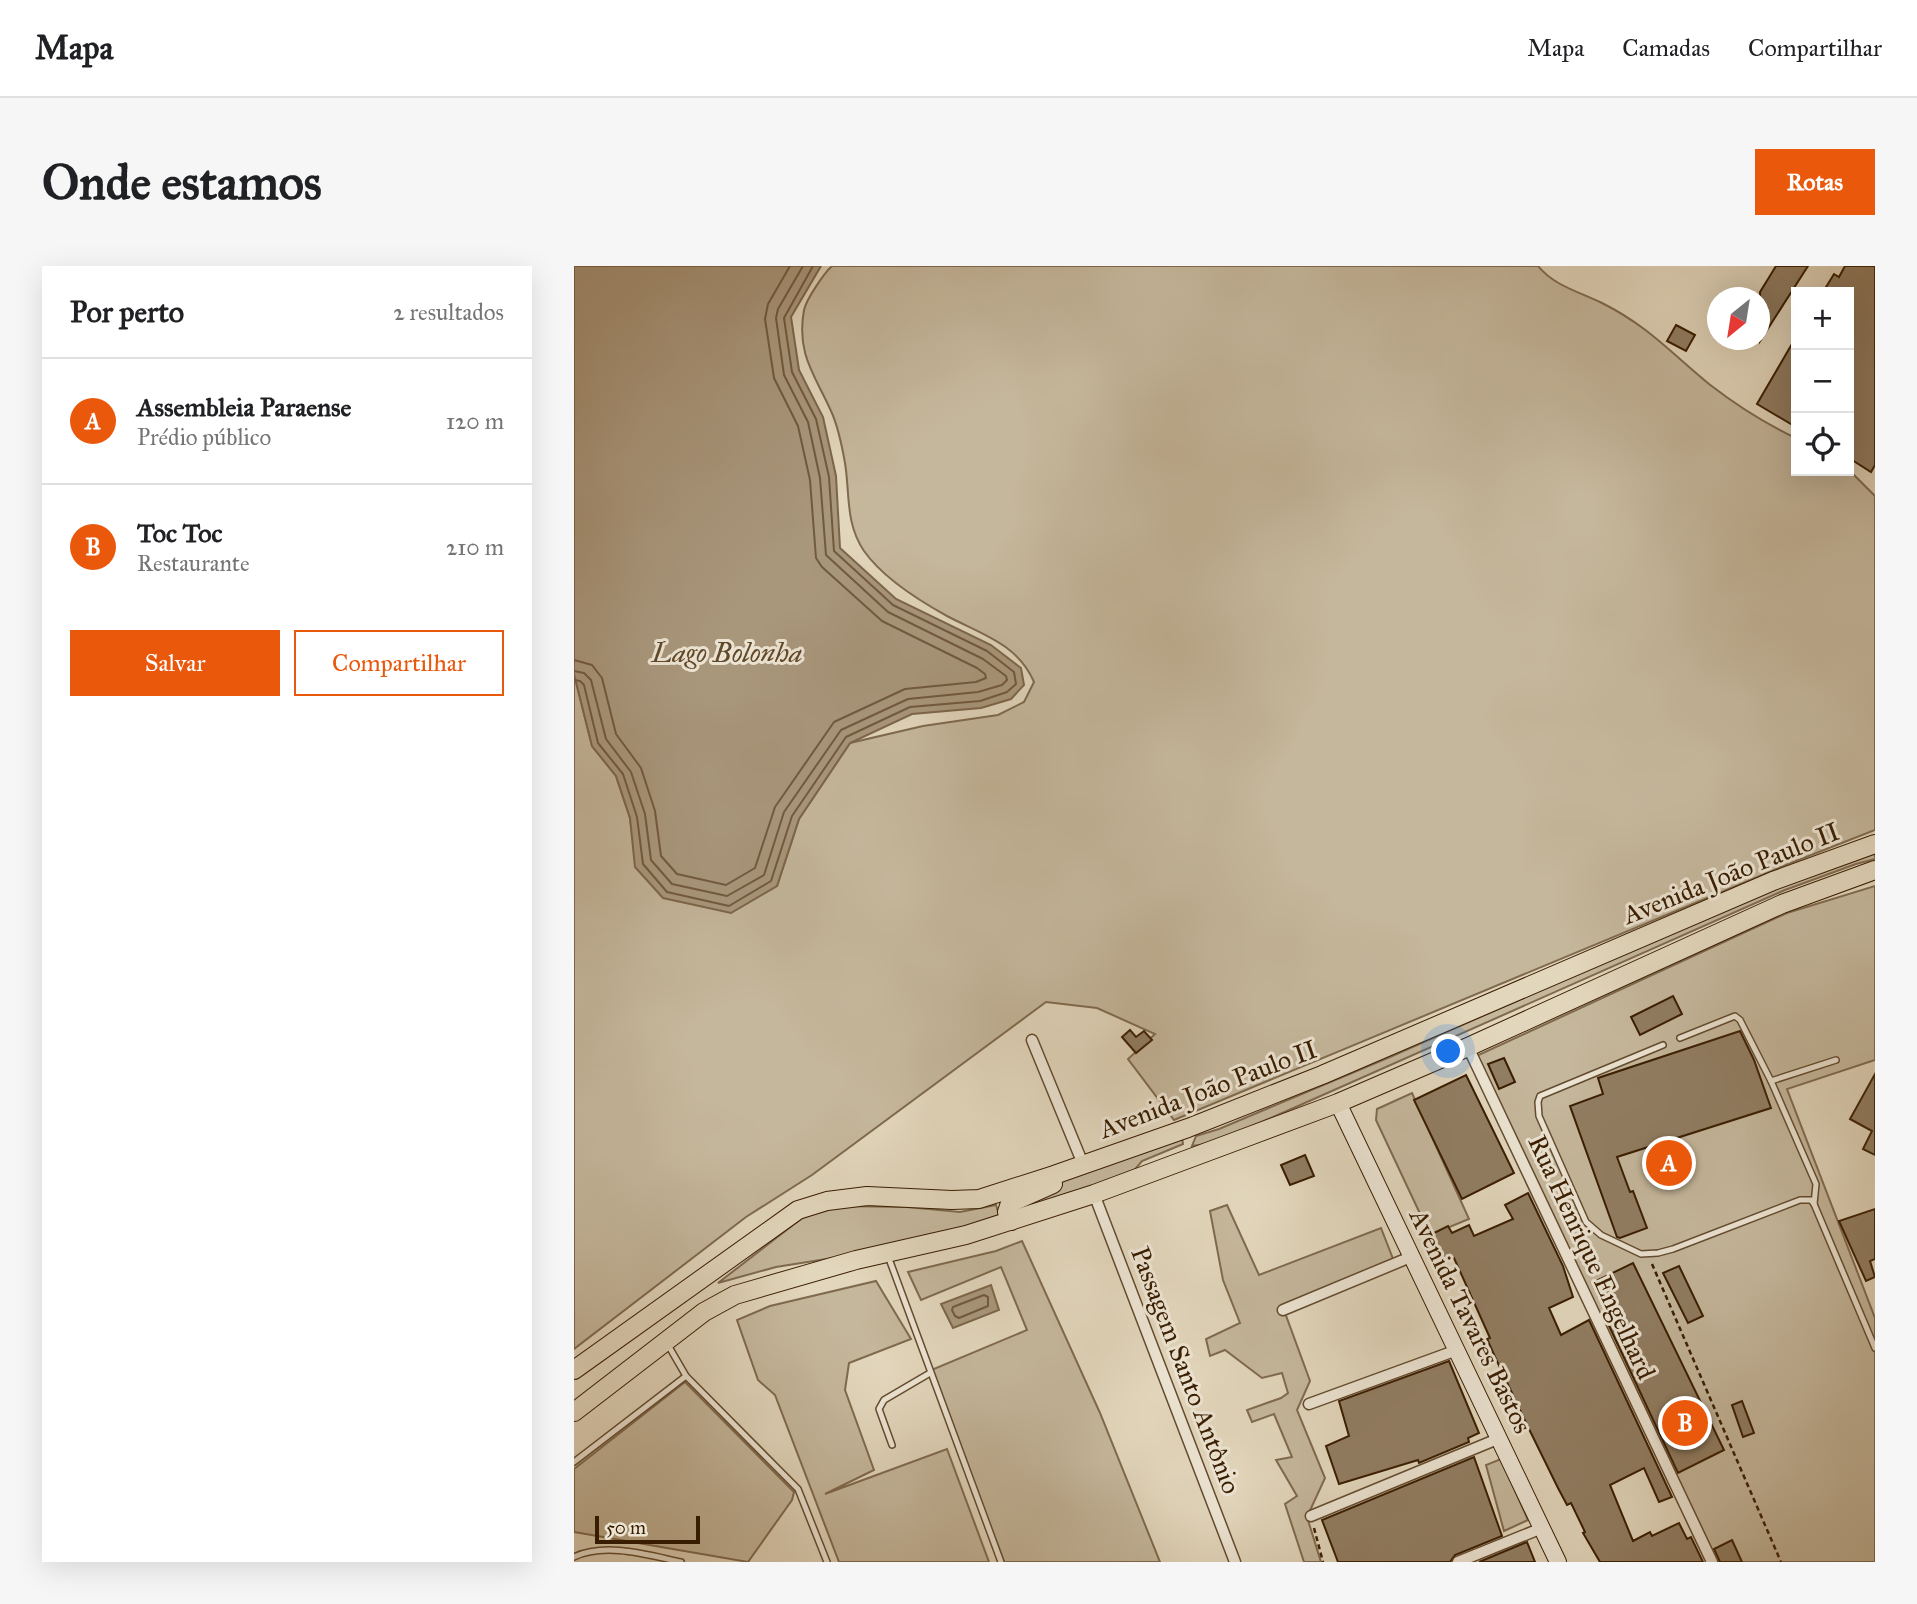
<!DOCTYPE html>
<html lang="pt">
<meta charset="utf-8">
<style>
body{margin:0;font-family:"IM FELL Great Primer",serif;background:#f6f6f6;color:#202124}
.controls{position:absolute;right:21px;top:21px;display:grid;overflow:hidden;border-radius:0px;box-shadow:0 7px 28px #0002}
.controls button{width:63px;height:63px;display:grid;place-items:center;padding:0;border:0;border-bottom:2px solid #e0e0e0;background:#fff;color:#202124;font:35px sans-serif}
.compass{position:absolute;left:1133px;top:21px;width:63px;height:63px;border-radius:50%;background:#fff;box-shadow:0 7px 28px #0002;rotate:210deg}
.scale{position:absolute;left:21px;bottom:18px;width:105px;box-sizing:border-box;padding-left:7px;border:4px solid #391d00;border-top:0;font-size:19px;line-height:24px;white-space:nowrap;color:#391d00;-webkit-text-stroke:5px #ece4d3;paint-order:stroke}
.you{position:absolute;left:875px;top:786px;width:24px;height:24px;margin:-18px;border:5px solid #fff;border-radius:50%;background:#1a73e8;box-shadow:0 0 0 10px #1a73e833}
.badge{display:grid;place-items:center;width:46px;height:46px;border-radius:50%;background:#ea580c;color:#fff;font-size:23px;font-weight:700}
.pin{position:absolute;translate:-50% -50%;border:4px solid #fff;box-shadow:0 2px 7px #0006}
.list{margin:0;padding:0;list-style:none}
h2{display:flex;justify-content:space-between;align-items:center;height:91px;margin:0;padding:0 28px;font-size:30px}
h2 small{font-size:23px;font-weight:400;color:#757577}
.list li{display:grid;grid-template-columns:46px 1fr auto;gap:21px;align-items:center;box-sizing:border-box;height:126px;padding:0 28px;border-top:2px solid #e0e0e0}
.list b{display:block;font-size:26px;white-space:nowrap}
.list p{margin:0;font-size:23px;white-space:nowrap;color:#757577}
.list em{font-size:23px;font-style:normal;color:#757577}
.actions{display:flex;gap:14px;padding:21px 28px}
.actions a{flex:1;padding:16px 0;border:2px solid #ea580c;border-radius:0px;text-align:center;font-size:24px;color:#ea580c}
.actions .main{background:#ea580c;color:#fff}
.icon{flex:none;width:38px;height:38px;fill:none;stroke:currentColor;stroke-width:2;stroke-linecap:round;stroke-linejoin:round}
.map{position:relative;flex:none;width:1301px;height:1296px;overflow:hidden;border-radius:0px}
header{display:flex;align-items:center;gap:42px;box-sizing:border-box;height:98px;padding:0 35px;background:#fff;border-bottom:2px solid #e0e0e0}
header strong{font-size:33px}
nav{display:flex;gap:38px;margin-inline-start:auto;font-size:24px}
.intro{display:flex;align-items:center;justify-content:space-between;box-sizing:border-box;height:168px;padding:0 42px}
h1{margin:0;font-size:49px}
.button{padding:18px 32px;border-radius:0px;background:#ea580c;color:#fff;font-size:24px;font-weight:700}
main{display:flex;gap:42px;padding:0 42px}
aside{flex:1;background:#fff;border-radius:0px;box-shadow:0 7px 28px #0002}
.map>svg:first-child{display:block}
.green{fill:#c5b79c;stroke:#7f6a4e;stroke-width:2}
.water{fill:#a9977c;stroke:#7c664a;stroke-width:2}
.lines{fill:none;stroke-linecap:round;stroke-linejoin:round}
.shore{stroke:#715a3e;stroke-width:2}
.building{fill:#917d62;stroke:#391d00;stroke-width:2}
.lane-casing{stroke:#634b2f;stroke-width:8}
.street-casing{stroke:#634b2f;stroke-width:13}
.secondary-casing{stroke:#391d00;stroke-width:18}
.primary-casing{stroke:#391d00;stroke-width:20}
.path{stroke:#391d00;stroke-width:2.5;stroke-dasharray:5 3.5;stroke-linecap:butt}
.lane{stroke:#ece4d3;stroke-width:5}
.street{stroke:#ece4d3;stroke-width:10}
.secondary{stroke:#ece4d3;stroke-width:16}
.primary{stroke:#e2d6bc;stroke-width:18}
.labels{text-anchor:middle;dominant-baseline:central;stroke-width:6;stroke-linejoin:round;paint-order:stroke}
.street-label{font-size:26px;fill:#391d00;stroke:#ece4d3}
.water-label{font-size:28px;font-style:italic;fill:#60482b;stroke:#ece4d3}
</style>
<header>
<strong>Mapa</strong>
<nav><a>Mapa</a><a>Camadas</a><a>Compartilhar</a></nav>
</header>
<div class="intro"><h1>Onde estamos</h1><a class="button">Rotas</a></div>
<main>
<aside>
<h2>Por perto<small>2 resultados</small></h2>
<ul class="list">
<li><span class="badge">A</span><div><b>Assembleia Paraense</b><p>Prédio público</p></div><em>120 m</em></li>
<li><span class="badge">B</span><div><b>Toc Toc</b><p>Restaurante</p></div><em>210 m</em></li>
</ul>
<div class="actions"><a class="main">Salvar</a><a>Compartilhar</a></div>
</aside>
<div class="map">
<svg width="1301" height="1296" viewBox="0 0 1301 1296">
<rect width="100%" height="100%" fill="#e2d6bc"/>
<filter id="stains"><feTurbulence type="fractalNoise" baseFrequency=".00286" numOctaves="4"/><feColorMatrix values="0 0 0 0 .2 0 0 0 0 .09 0 0 0 0 .02 0 0 0 .5 -.17"/></filter>
<radialGradient id="worn" r=".72"><stop offset=".6" stop-color="#630" stop-opacity="0"/><stop offset="1" stop-color="#630" stop-opacity=".3"/></radialGradient>
<g class="green">
<path d="M258,0H964C980,20 1006,26 1028,37C1074,60 1097,87 1135,118C1162,139 1192,158 1222,172V205L1275,204L1301,230V564L1217,597L600,854L554,793L581,768L523,742L472,736L238,909L172,951L0,1083V408L18,480L42,510L56,552L62,601L203,620L225,553L276,477L349,460L424,449L450,436L460,416C444,378 407,368 373,350C344,334 309,312 290,285C271,257 276,227 271,197C268,180 264,160 257,145C241,109 222,88 230,44C232,34 250,7 258,0Z"/>
<path d="M1301,585V593L1282,598L1211,624L697,852L639,877L618,880L622,870L645,863L816,791L1227,609Z"/>
<path d="M1301,620V794L1213,823L1301,1052V1296H1139L898,792L1213,647Z"/>
<path d="M838,827L895,953L856,969L802,854L803,843Z"/>
<path d="M608,871L609,878L568,895L557,908L440,949L439,942L472,931L487,915Z"/>
<path d="M422,939L426,952L265,991L202,1001L144,1017L228,952L266,940L333,941L386,946Z"/>
<path d="M653,939L685,1009L807,962L821,998L710,1044L736,1115L723,1144L751,1212L733,1251L747,1296H730L711,1238L723,1230L702,1194L718,1191L700,1148L678,1156L673,1144L707,1132L714,1127L708,1107L688,1112L651,1084L636,1090L632,1073L666,1057L649,1014L636,945Z"/>
<path d="M448,975L526,1147L586,1296H429L355,1105L453,1064L427,1001L347,1034L334,1006L422,985Z"/>
<path d="M302,1015L337,1073L275,1097L271,1124L300,1204L251,1228L373,1183L415,1296H265L201,1129L184,1114L163,1054L196,1040Z"/>
<path d="M111,1116L220,1226L218,1234L174,1296L0,1266V1203Z"/>
<path d="M927,1193L954,1254L930,1265L912,1199Z"/>
</g>
<g class="water">
<path d="M0,0H247L217,51L225,104L249,151L262,210L266,282L322,333L417,379L447,402L450,419L437,433L407,442L338,448L276,477L225,553L203,620L157,647L89,632L61,601L56,552L42,510L18,480L0,408Z"/>
<path d="M417,1019L425,1044L379,1062L367,1038Z"/>
</g>
<g class="lines">
<g class="shore">
<path d="M0,394L18,399L28,412L42,468L67,502L81,545L87,590L103,608L152,619L181,602L201,541L260,456L331,423L402,416L412,412L411,408L403,402L308,355L248,301L242,292L236,214L224,160L200,112L191,53L194,38L216,0"/>
<path d="M0,405L10,407L17,414L32,473L57,506L71,548L77,594L98,618L153,630L190,609L210,546L267,464L334,433L404,426L428,419L433,414L432,410L409,393L314,346L252,289L246,212L234,156L210,109L202,52L204,43L229,0"/>
<path d="M0,414L6,415L10,419L24,477L49,508L63,551L69,598L93,626L155,640L197,615L218,550L272,471L336,441L406,435L433,426L442,418L440,406L413,385L319,339L260,285L255,211L242,153L218,106L210,52L239,0"/>
<path d="M410,1029L414,1031V1040L385,1052L381,1050L378,1044L379,1041Z"/>
</g>
</g>
<g class="building">
<path d="M1202,0H1234L1186,75V26Z"/>
<path d="M1271,0H1301V199L1297,206L1275,192V26H1249L1260,8L1265,11Z"/>
<path d="M1102,59L1121,69L1112,85L1093,75Z"/>
<path d="M1222,71V161L1183,138Z"/>
<path d="M1099,730L1108,748L1066,769L1057,751Z"/>
<path d="M556,764L562,771L570,765L578,774L562,787L548,771Z"/>
<path d="M1166,765L1180,794L1197,842L1043,891L1056,926L1059,925L1073,962L1046,972L1043,971L996,840L1029,828L1024,812Z"/>
<path d="M930,792L941,816L925,823L914,798Z"/>
<path d="M1301,808V889L1289,883L1298,865L1276,853Z"/>
<path d="M892,809L940,907L888,933L840,834Z"/>
<path d="M731,889L740,910L716,919L707,899Z"/>
<path d="M954,927L989,1000L999,1031L975,1042L987,1069L1015,1054L1098,1231L1085,1236L1070,1202L1036,1219L1059,1275L1076,1266L1078,1270L1105,1257L1113,1273L1117,1271L1129,1296H1026L1009,1267L1011,1266L997,1237L993,1239L984,1222L955,1163L922,1093L913,1073L916,1072L880,992L869,997L856,969L874,960L878,967L895,959L900,970L939,953L931,939Z"/>
<path d="M1301,943V993L1296,995L1301,1011L1292,1015L1265,955Z"/>
<path d="M1059,997L1150,1184L1104,1207L1029,1047L1032,1046L1018,1017Z"/>
<path d="M1105,1000L1129,1050L1114,1057L1089,1007Z"/>
<path d="M875,1095L905,1167L894,1172L895,1176L845,1197L844,1194L765,1218L752,1180L775,1170L765,1135Z"/>
<path d="M1168,1135L1180,1167L1169,1171L1158,1139Z"/>
<path d="M900,1191L928,1270L881,1289L876,1296H764L748,1254Z"/>
<path d="M1158,1274L1168,1296H1146L1140,1283Z"/>
<path d="M953,1276L961,1296H905Z"/>
</g>
<g class="lines">
<defs>
<g id="lane">
<path d="M1106,772L1161,750L1166,754L1197,815L1242,918L1240,938L1301,1082"/>
<path d="M1089,779L966,830L964,836L965,850L1012,956L1027,969L1067,988L1084,987L1099,983L1226,934H1237L1240,938"/>
<path d="M1197,815L1262,794"/>
<path d="M314,990L427,1296"/>
<path d="M94,1079L112,1110"/>
<path d="M318,1179L305,1143L310,1134L356,1107"/>
<path d="M0,1196L112,1110L224,1223L253,1296"/>
<path d="M0,1291C31,1276 74,1289 107,1296"/>
</g>
<g id="street">
<path d="M458,774L509,898"/>
<path d="M894,781L1138,1296"/>
<path d="M520,928L661,1296"/>
<path d="M709,1044L839,990"/>
<path d="M735,1138L883,1084"/>
<path d="M737,1250L926,1172"/>
<path d="M884,1296L968,1262"/>
</g>
<path id="secondary" d="M764,837L984,1296"/>
<g id="primary">
<path d="M437,955L433,946L436,937L479,918"/>
<path d="M0,1104L224,944L253,935L293,930L378,934L405,933L480,909L614,862L748,809L1199,615L1301,578"/>
<path d="M0,1146L130,1046L161,1029L282,994L392,969L520,928L665,874L764,837L894,781L1208,638L1301,604"/>
</g>
</defs>
<use href="#lane" class="lane-casing"/>
<use href="#street" class="street-casing"/>
<use href="#secondary" class="secondary-casing"/>
<use href="#primary" class="primary-casing"/>
<g class="path">
<path d="M1078,998L1207,1296"/>
<path d="M740,1262L749,1296"/>
</g>
<use href="#lane" class="lane"/>
<use href="#street" class="street"/>
<use href="#secondary" class="secondary"/>
<use href="#primary" class="primary"/>
</g>
<g class="labels">
<g class="street-label">
<text transform="translate(1157 607) rotate(-22)">Avenida João Paulo II</text>
<text transform="translate(634 823) rotate(-21)">Avenida João Paulo II</text>
<text transform="translate(1018 991) rotate(65)">Rua Henrique Engelhard</text>
<text transform="translate(897 1055) rotate(64)">Avenida Tavares Bastos</text>
<text transform="translate(612 1104) rotate(69)">Passagem Santo Antônio</text>
</g>
<g class="water-label">
<text x="153" y="386">Lago Bolonha</text>
</g>
</g>
<rect width="100%" height="100%" filter="url(#stains)"/>
<rect width="100%" height="100%" fill="url(#worn)"/>
</svg>
<div class="controls">
<button>+</button>
<button>−</button>
<button><svg class="icon" aria-label="locate" viewBox="0 0 24 24"><circle cx="12" cy="12" r="6"/><path d="M12 2v4M12 18v4M2 12h4M18 12h4"/></svg></button>
</div>
<svg class="compass" viewBox="-18 -18 36 36"><path d="M0-13l5 13h-10z" fill="#e53935"/><path d="M0 13l5-13h-10z" fill="#757577"/></svg>
<div class="scale">50 m</div>
<div class="you"></div>
<div class="pin badge" style="left:1095px;top:897px">A</div>
<div class="pin badge" style="left:1111px;top:1157px">B</div>
</div>
</main>
